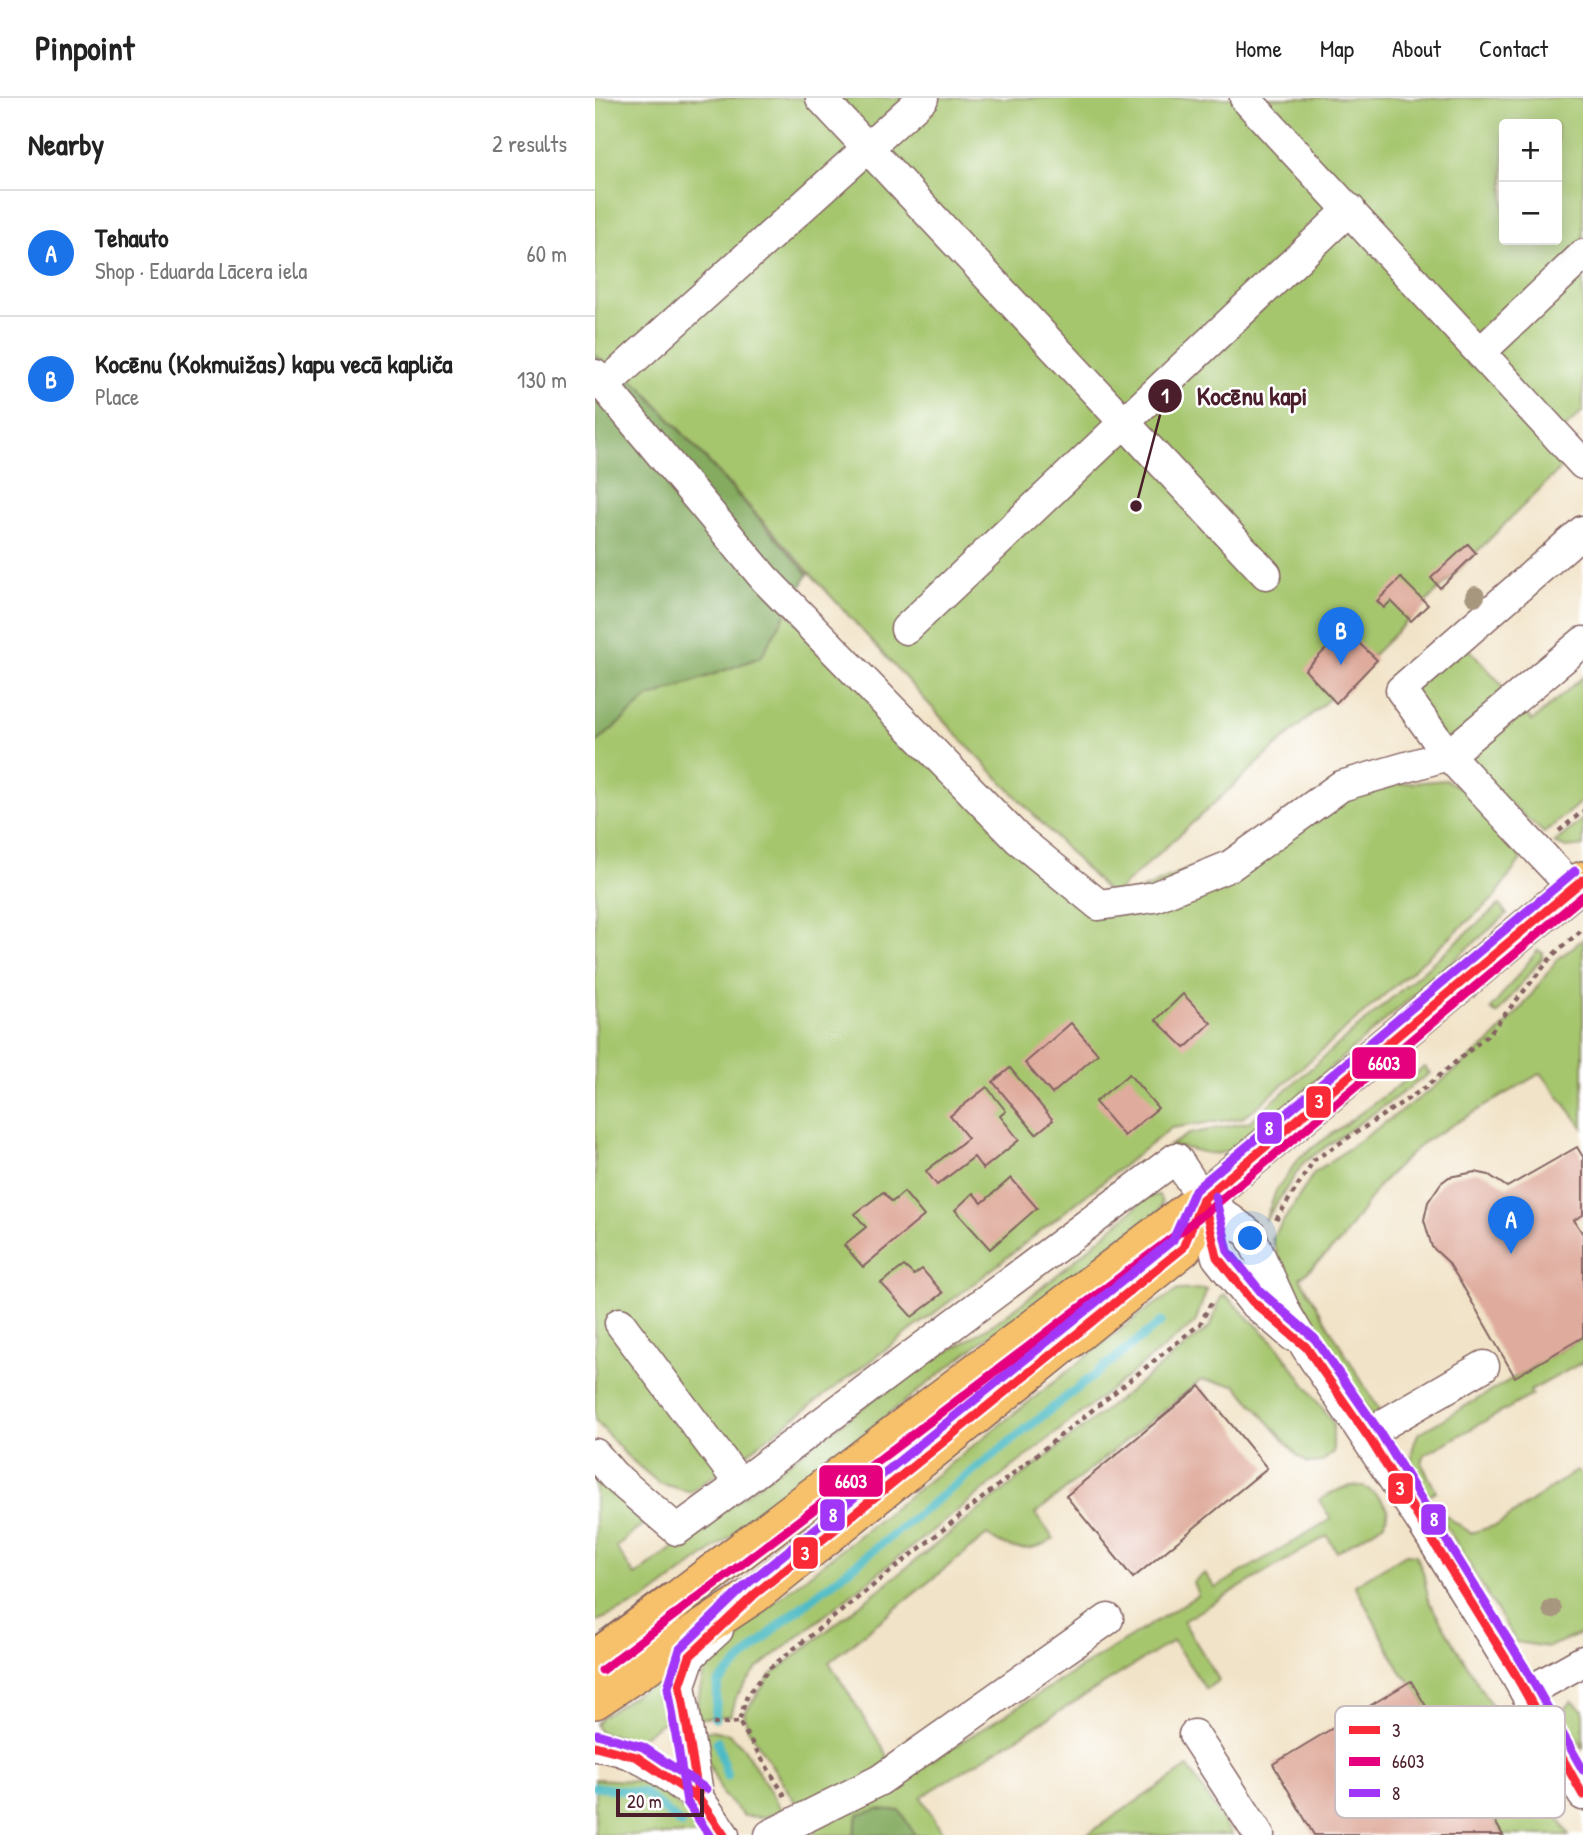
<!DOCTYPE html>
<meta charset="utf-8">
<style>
body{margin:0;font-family:"Patrick Hand",sans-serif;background:#f2f2f2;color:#222}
.controls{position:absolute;right:21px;top:21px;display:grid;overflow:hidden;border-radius:7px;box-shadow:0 4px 18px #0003}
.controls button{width:63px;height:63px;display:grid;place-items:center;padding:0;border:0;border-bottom:2px solid #e0e0e0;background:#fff;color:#222;font:35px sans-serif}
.scale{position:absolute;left:21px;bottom:18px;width:88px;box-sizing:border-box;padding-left:7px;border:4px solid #4a1f2b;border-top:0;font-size:19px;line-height:24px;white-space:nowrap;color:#4a1f2b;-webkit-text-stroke:5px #fff;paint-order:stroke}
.you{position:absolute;left:656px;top:1141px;width:24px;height:24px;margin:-18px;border:5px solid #fff;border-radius:50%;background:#1a73e8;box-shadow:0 0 0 10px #1a73e833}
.badge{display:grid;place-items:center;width:46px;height:46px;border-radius:50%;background:#1a73e8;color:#fff;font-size:23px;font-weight:700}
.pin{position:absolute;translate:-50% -58px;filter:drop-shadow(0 2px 4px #0008)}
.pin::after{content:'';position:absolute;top:37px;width:24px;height:21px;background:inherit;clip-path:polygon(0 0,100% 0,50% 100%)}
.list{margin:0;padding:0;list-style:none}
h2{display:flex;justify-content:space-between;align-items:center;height:91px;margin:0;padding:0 28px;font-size:30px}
h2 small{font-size:23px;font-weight:400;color:#767676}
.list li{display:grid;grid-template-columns:46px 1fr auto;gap:21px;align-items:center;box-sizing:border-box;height:126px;padding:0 28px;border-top:2px solid #e0e0e0}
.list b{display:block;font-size:26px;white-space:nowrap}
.list p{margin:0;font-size:23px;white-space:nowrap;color:#767676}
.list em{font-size:23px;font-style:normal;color:#767676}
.map{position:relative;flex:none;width:988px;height:1737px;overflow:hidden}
header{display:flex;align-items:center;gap:42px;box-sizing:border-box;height:98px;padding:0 35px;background:#fff;border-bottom:2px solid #e0e0e0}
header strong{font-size:33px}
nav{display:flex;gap:38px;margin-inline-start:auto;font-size:24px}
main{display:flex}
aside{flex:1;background:#fff}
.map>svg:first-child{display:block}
.green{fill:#a6c66e;stroke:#78724c;stroke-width:2;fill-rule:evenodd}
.forest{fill:#84ab61;stroke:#676546;stroke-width:2}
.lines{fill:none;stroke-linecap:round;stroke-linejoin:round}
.stream{stroke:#4dbbc4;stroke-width:9}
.building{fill:#dfab9c}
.minor-casing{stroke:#846462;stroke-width:33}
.major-casing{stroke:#846462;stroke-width:40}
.highway-casing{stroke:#846462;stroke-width:42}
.path{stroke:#846462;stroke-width:4.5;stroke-dasharray:5 5;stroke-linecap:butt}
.minor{stroke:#fff;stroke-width:30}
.major{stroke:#f7c06b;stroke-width:37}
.highway{stroke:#f7c06b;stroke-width:38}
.bus-1-casing{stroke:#fff;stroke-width:14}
.bus-2-casing{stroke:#fff;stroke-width:14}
.bus-3-casing{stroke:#fff;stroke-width:14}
.bus-1{stroke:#fa2b37;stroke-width:9}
.bus-2{stroke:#e5007d;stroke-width:9}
.bus-3{stroke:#a236f6;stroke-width:9}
.tree{fill:#a7977e}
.key{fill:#fff;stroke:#c9bcbf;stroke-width:2}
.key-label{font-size:19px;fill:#4a1f2b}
.leader{fill:none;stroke:#4a1f2b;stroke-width:2.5}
.callout-dot{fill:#4a1f2b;stroke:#fff;stroke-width:2.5}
.mark-label{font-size:21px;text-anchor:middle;font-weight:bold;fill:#fff}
.callout-label{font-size:26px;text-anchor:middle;font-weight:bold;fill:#4a1f2b;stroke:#fff;stroke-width:5;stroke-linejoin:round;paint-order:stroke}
.line-badge{stroke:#fff;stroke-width:2.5}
.badge-label{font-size:19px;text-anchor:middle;font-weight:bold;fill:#fff}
</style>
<header>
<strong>Pinpoint</strong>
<nav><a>Home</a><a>Map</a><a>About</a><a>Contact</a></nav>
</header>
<main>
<aside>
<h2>Nearby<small>2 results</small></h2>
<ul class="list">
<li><span class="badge">A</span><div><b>Tehauto</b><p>Shop · Eduarda Lācera iela</p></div><em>60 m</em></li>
<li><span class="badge">B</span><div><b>Kocēnu (Kokmuižas) kapu vecā kapliča</b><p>Place</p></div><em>130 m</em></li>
</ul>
</aside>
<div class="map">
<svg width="988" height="1737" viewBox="0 0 988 1737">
<rect width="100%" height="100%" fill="#fff"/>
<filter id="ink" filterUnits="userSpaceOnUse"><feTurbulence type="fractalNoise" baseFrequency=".0143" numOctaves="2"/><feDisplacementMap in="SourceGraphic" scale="14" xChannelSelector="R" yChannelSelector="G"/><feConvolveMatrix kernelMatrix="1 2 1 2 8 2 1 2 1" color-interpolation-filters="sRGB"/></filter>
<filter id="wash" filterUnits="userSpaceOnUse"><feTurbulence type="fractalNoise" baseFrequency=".00686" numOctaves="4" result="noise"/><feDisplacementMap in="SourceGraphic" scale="28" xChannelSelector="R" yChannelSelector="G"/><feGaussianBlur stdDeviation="1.57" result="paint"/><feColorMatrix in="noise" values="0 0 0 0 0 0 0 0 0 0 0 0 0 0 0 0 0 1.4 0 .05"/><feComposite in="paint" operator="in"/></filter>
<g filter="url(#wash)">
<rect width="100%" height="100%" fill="#f1e3c7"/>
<g class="green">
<path d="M0,0H988V313L968,332L975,361L737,598L517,798L363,638L46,289L0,257ZM909,26H962V142H909Z"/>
<path d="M192,514L502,812L748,702L805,686L851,682L882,700L926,761L899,800L668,1004L647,1020L576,1030L382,1183L159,1350L95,1394L64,1385L32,1358L0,1322V646L53,600L166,559Z"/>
<path d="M868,544L907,587L908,598L853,645L817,594Z"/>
<path d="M988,579V702L949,735L876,672L877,657L924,615H931L937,623Z"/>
<path d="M988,721V748L971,750L959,745Z"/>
<path d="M904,807L912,816L654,1041C614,1068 614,1050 574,1048L594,1036L654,1024Z"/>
<path d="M988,841V1030L946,975L827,1045L785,1086L746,1143L705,1180L784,1312L777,1318L689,1175L677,1141L719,1075L833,994L894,945L928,908L962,862Z"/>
<path d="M943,852L948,855L947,860L902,916L896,911Z"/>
<path d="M829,969L835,975L708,1065L670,1123L681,1093L705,1059Z"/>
<path d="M564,1097L567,1105L565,1112L433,1214L392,1239L158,1422L50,1502L0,1524V1368L54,1421L21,1449L40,1478L324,1268C411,1229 481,1160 553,1099Z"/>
<path d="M612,1191L600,1225L162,1571L140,1600L135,1618L99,1621L110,1569L130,1543L548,1214L583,1192Z"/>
<path d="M629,1196L680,1245L738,1325V1354L727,1364L713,1365L703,1358L641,1287L606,1282L440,1416L459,1441C435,1456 415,1454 392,1437L234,1564L298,1666L334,1664L603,1497L598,1484L610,1475L620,1490L736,1421L724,1402C754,1384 771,1379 793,1411L790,1425L742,1454L732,1438L588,1523L624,1582L611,1591L578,1543L326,1699L349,1737H316L300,1713L258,1737H221L153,1630L149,1616L175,1578L615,1229C621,1218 620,1205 629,1196Z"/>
<path d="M988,1239V1264L935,1293L937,1297L829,1357L827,1366L841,1393L832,1398C819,1372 810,1364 823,1336Z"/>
<path d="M981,1373L988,1377V1535L953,1549L921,1544L841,1411L876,1435L902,1427Z"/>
<path d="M811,1456L821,1457L828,1474L834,1504L974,1737H908L816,1584L807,1576L760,1487Z"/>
<path d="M64,1581L70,1584L71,1622L42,1642L4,1634L0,1626L6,1619Z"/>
<path d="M976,1603L988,1612V1651L972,1622L970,1610Z"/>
<path d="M116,1632L134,1636L148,1649L187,1713L168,1719L149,1718L128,1697L101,1637Z"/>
<path d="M593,1669L637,1737H491Z"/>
<path d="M0,1681L57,1684L97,1720L107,1737H0Z"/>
</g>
<g class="forest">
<path d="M0,257L46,289L213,476L166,559L53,600L0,646Z"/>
<path d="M283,1711L305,1713L320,1737H258L263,1717Z"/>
</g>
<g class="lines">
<g class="stream">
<path d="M120,1620L123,1585L185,1526L566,1224"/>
<path d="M122,1643L132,1678"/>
<path d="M0,1689L49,1695L86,1726"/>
</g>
</g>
<g id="blocks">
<g class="building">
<path d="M873,446L881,455L845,490L836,480Z"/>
<path d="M806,480L833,507L816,523L796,503L789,510L782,503Z"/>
<path d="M750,532L782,562L741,605L710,572Z"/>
<path d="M588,896L616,925L590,950L561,922Z"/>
<path d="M476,925L503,956L457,996L430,965Z"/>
<path d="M415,970L458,1022L441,1036L398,984Z"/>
<path d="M534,976L563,1010L529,1038L500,1004Z"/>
<path d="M392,989L411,1013L405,1018L424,1042L388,1071L379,1059L342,1087L331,1073L373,1040L355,1018Z"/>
<path d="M982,1049L988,1059V1117L979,1122L988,1136V1239L920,1279L866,1185L853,1164L837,1149L829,1122L833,1104L846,1085L854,1079L880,1074L894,1077L912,1089Z"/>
<path d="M416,1080L442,1110L395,1151L360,1112L378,1095L387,1105Z"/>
<path d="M288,1094L297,1104L309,1094L329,1118L268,1169L249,1147L271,1129L260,1116Z"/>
<path d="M309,1168L319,1177L327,1171L348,1195L317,1219L286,1185Z"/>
<path d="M605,1288L672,1370L538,1480L471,1398Z"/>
<path d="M816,1583L908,1737H719L678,1666Z"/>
</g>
</g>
</g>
<g filter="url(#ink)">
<use href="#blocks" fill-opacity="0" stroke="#846462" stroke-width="2"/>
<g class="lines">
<defs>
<g id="minor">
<path d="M226,0L671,476"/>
<path d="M650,0L988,366"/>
<path d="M886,254L988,157"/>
<path d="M0,277L169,480L423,741L504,807L559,799L635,768L746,688L853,657L988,544"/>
<path d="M10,287L328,0"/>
<path d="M311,531L755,111"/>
<path d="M978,790L853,657L806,592L988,433"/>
<path d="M608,1101L622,1159L657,1203L698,1238"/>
<path d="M25,1225L145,1386L581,1060L608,1101L655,1136L691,1215L711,1249L828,1426L919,1574L988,1697"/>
<path d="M776,1343L784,1329L889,1268"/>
<path d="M0,1356L18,1377L82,1432L145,1386"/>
<path d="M123,1532L95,1558L85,1587L104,1701L129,1737"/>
<path d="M931,1595L988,1563"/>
<path d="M599,1637L664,1737"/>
<path d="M0,1648C41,1650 72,1677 104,1701"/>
<path d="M175,1737L285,1682L513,1521"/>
</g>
<g id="major">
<path d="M79,1504L608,1101L988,782"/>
<path d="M0,1602L160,1496L588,1150L608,1101"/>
</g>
<path id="highway" d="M0,1562L79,1504"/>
</defs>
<use href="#minor" class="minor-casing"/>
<use href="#major" class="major-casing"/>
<use href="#highway" class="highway-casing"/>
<g class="path">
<path d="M964,733L988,713"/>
<path d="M681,1122L719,1062L831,989L894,936L959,856L988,831"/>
<path d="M118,1626L144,1624"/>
<path d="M190,1698L144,1624L152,1598L175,1570L605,1226L618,1201"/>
</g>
<use href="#minor" class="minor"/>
<use href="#major" class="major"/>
<use href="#highway" class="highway"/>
<defs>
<g id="bus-1">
<path d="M608,1101L622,1159L657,1203L711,1249L776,1343L919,1574L988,1697"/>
<path d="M0,1648L42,1659L104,1701"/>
<path d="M129,1737L104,1701L85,1587L95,1558L160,1496L588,1150L608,1101L988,782"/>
</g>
<path id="bus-2" d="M7,1572L615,1111L988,798"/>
<g id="bus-3">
<path d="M620,1098L633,1153L666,1194L720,1241L786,1336L929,1568L988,1672"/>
<path d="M2,1636L48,1649L111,1691"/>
<path d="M114,1737L92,1704L73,1589L85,1551L152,1486L578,1142L600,1092L980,773"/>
</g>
</defs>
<use href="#bus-1" class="bus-1-casing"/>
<use href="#bus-2" class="bus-2-casing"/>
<use href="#bus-3" class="bus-3-casing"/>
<use href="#bus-1" class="bus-1"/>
<use href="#bus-2" class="bus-2"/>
<use href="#bus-3" class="bus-3"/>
</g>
<g class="tree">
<circle cx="880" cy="498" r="10"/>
<circle cx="957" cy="1511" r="10"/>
</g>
</g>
<rect x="740" y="1608" width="230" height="112" rx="10" class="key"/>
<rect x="754" y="1628" width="31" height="8" fill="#fa2b37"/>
<rect x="754" y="1659" width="31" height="9" fill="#e5007d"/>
<rect x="754" y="1691" width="31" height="8" fill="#a236f6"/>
<g class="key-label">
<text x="797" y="1639">3</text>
<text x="797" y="1670">6603</text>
<text x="797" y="1702">8</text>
</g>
<path class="leader" d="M541 408L570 298"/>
<g class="callout-dot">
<circle cx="541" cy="408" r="7"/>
<circle cx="570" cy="298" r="18"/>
</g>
<g class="mark-label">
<text x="570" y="305">1</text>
</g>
<g class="callout-label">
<text x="657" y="307">Kocēnu kapi</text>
</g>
<g class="line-badge">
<rect x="756" y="948" width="66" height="34" rx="7" fill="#e5007d"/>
<rect x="710" y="987" width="27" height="34" rx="7" fill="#fa2b37"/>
<rect x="661" y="1013" width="27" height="34" rx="7" fill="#a236f6"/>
<rect x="223" y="1366" width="66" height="34" rx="7" fill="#e5007d"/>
<rect x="792" y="1374" width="27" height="33" rx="7" fill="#fa2b37"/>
<rect x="224" y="1400" width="27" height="34" rx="7" fill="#a236f6"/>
<rect x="825" y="1405" width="27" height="33" rx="7" fill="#a236f6"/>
<rect x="197" y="1438" width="27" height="34" rx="7" fill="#fa2b37"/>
</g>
<g class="badge-label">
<text x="789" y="972">6603</text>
<text x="724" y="1010">3</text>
<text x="674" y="1037">8</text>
<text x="256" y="1390">6603</text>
<text x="805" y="1397">3</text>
<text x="238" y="1424">8</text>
<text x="839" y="1428">8</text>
<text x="210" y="1462">3</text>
</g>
</svg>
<div class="controls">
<button>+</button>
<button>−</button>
</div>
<div class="scale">20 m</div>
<div class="you"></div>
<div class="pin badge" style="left:916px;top:1156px">A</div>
<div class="pin badge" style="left:746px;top:567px">B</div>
</div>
</main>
